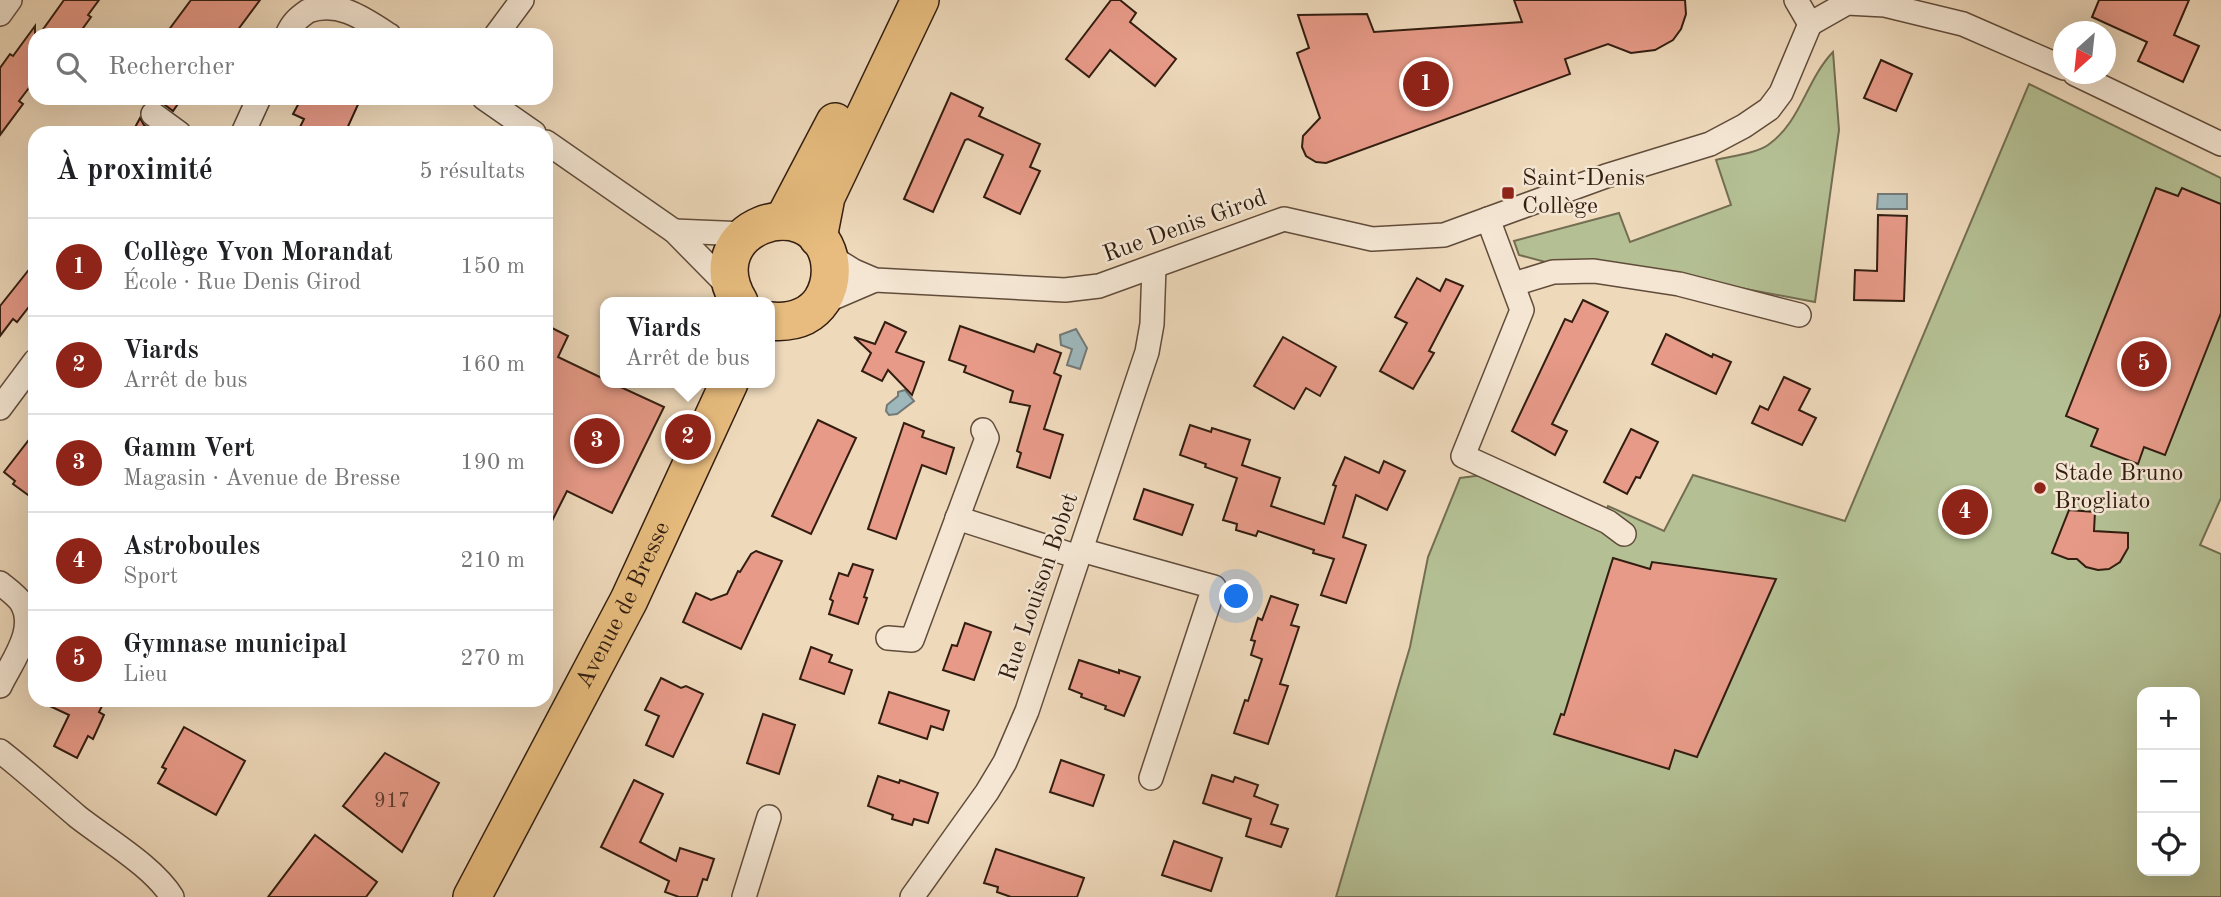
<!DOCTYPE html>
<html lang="fr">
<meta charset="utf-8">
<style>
body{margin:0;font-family:"Old Standard TT",serif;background:#f2f2f2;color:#202124}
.controls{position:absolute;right:21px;bottom:21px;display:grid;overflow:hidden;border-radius:14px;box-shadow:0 7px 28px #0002}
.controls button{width:63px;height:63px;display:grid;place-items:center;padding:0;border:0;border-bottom:2px solid #e0e0e0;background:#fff;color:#202124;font:35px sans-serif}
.compass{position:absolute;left:2053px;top:21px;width:63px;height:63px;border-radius:50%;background:#fff;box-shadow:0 7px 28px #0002;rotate:207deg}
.you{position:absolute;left:1237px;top:597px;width:24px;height:24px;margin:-18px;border:5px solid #fff;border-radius:50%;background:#1a73e8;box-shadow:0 0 0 10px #1a73e833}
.badge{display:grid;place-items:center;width:46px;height:46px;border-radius:50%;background:#8f2418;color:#fff;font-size:23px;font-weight:700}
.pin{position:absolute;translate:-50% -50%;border:4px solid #fff;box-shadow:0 2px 7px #0006}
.popup{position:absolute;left:600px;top:297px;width:175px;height:91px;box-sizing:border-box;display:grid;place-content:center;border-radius:14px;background:#fff;filter:drop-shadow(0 2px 5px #0005);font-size:23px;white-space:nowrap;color:#757577}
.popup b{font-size:26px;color:#202124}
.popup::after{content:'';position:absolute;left:50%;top:100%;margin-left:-14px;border:14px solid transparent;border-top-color:#fff}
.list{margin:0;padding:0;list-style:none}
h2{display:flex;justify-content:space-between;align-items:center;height:91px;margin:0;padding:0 28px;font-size:30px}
h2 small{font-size:23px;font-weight:400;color:#757577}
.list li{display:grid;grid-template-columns:46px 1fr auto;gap:21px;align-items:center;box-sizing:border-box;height:98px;padding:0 28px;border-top:2px solid #e0e0e0}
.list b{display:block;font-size:26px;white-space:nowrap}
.list p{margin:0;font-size:23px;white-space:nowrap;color:#757577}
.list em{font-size:23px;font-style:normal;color:#757577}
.icon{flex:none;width:38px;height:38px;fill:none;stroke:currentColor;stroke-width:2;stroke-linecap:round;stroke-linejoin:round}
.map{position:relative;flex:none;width:2221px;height:897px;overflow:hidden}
.search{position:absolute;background:#fff;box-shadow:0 7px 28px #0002;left:28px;top:28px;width:525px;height:77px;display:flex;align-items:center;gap:18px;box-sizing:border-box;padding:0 24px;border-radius:21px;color:#757577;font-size:26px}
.panel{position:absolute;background:#fff;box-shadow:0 7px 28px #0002;left:28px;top:126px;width:525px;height:581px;border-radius:21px}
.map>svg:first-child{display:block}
.green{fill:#b4c094;stroke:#736e52;stroke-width:2;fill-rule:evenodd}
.water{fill:#9eb7bb;stroke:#737977;stroke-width:2}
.building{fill:#e79a88;stroke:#321d10;stroke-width:2}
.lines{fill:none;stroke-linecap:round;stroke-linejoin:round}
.minor-casing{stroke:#614c3b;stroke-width:26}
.primary-casing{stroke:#321d10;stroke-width:40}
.minor{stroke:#f4e6d3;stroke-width:23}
.primary{stroke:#e7bc7e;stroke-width:37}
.poi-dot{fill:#8f2418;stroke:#f4e6d3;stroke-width:2.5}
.labels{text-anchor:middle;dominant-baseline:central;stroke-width:5;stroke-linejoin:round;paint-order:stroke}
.number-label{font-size:21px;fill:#5f3c2e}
.poi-label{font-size:24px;fill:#321d10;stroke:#f4e6d3;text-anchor:start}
.street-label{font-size:24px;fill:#321d10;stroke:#f4e6d3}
</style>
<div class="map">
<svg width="2221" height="897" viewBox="0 0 2221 897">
<rect width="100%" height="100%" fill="#eed9bb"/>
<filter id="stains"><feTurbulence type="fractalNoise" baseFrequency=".00286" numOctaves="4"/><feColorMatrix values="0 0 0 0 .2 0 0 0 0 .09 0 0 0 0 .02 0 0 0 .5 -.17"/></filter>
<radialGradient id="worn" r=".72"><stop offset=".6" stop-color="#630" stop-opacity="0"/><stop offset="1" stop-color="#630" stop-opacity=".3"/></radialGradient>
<g class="green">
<path d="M1833,52L1839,130L1815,302L1640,269L1553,264L1519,255L1514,241L1619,213L1630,242L1731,205L1716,160C1731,156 1755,154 1768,145C1801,122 1806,80 1833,52Z"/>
<path d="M2029,84L2221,178V498L2200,545L2221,554V897H1336L1410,647L1428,557L1460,478L1483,475L1600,527L1608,506L1664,531L1693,475L1845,521ZM2142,692H2195V871H2142Z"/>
</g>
<g class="water">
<path d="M1878,194H1907V209H1877Z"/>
<path d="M1076,329L1087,348L1080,369L1067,365L1072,349L1061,345L1060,335Z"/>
<path d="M905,390L914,401L897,414L889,415L886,411L887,405L898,396V392Z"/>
</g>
<g class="building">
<path d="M64,0H99L88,15L91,17L78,35H39Z"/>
<path d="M191,0H260L234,35H165Z"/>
<path d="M1111,0H1120L1136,13L1130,22L1176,59L1155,86L1110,50L1089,77L1066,59Z"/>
<path d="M1514,0H1685L1686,14L1681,29L1673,40L1655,50L1631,53L1608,44L1565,59L1570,74L1326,163L1316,162L1306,156L1302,147L1303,136L1320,118L1297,53L1309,48L1298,15L1367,14L1374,32L1522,22Z"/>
<path d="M2099,0H2189L2174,35L2199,46L2183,82L2138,61L2147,42L2092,17Z"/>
<path d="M35,26V80L19,101L23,104L0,135V68L10,54L13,56Z"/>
<path d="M1881,60L1912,74L1896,111L1864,98Z"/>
<path d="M951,93L983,108L979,116L1040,144L1030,167L1040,171L1020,214L984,197L1003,155L968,139L965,140L933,212L904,199Z"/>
<path d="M150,98H182L173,111L161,102L148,101Z"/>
<path d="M307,98H361L345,133H297L304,119L293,114L300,101Z"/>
<path d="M140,118L144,125L155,133H132Z"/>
<path d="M2156,188L2178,196L2182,188L2221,204V313L2165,455L2144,447L2138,464L2091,446L2098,429L2066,416Z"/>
<path d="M1878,215L1907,216L1904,301L1854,300L1855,270L1877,271Z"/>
<path d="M35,262V299L17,322L13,319L0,336V306Z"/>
<path d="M1417,278L1440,291L1446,279L1463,286L1429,351L1434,353L1413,389L1380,371L1407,323L1395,317Z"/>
<path d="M1583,300L1608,312L1552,424L1567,431L1555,455L1512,431L1565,319L1572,322Z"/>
<path d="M885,322L906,332L896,352L924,362L912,395L888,370L882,381L862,371L871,353L854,337L875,344Z"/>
<path d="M546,325L568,336L558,357L606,380V383H612L664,407L612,513L567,491L546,533Z"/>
<path d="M960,326L1034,352L1037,344L1061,353L1054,373L1061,376L1044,429L1063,435L1050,478L1017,467L1021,453L1017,451L1030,406L1010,402L1013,391L964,372L966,366L949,360Z"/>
<path d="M1666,334L1712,357L1713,354L1731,362L1716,394L1652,364Z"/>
<path d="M1283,337L1336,367L1320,396L1306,388L1294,409L1254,386Z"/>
<path d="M1784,377L1810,389L1799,410L1816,418L1802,445L1752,423L1760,406L1768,410Z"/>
<path d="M818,420L856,438L811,534L772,516Z"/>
<path d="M904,423L924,431L922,437L954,448L946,474L922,465L896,539L868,529Z"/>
<path d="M1190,425L1211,432L1212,428L1250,440L1242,465L1280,478L1271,506L1324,524L1336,486L1333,485L1345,457L1379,473L1384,461L1405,471L1387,510L1356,495L1343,537L1366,545L1346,603L1321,595L1334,559L1313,553L1314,550L1258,531L1256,536L1236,530L1237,524L1223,520L1237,478L1205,467L1206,464L1180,455Z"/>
<path d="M1631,429L1658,442L1640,478L1636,477L1627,494L1604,482Z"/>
<path d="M35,432V500L13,484L15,481L4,472Z"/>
<path d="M1144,489L1193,505L1182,535L1134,519Z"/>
<path d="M2069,510L2095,512L2094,531L2128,533V548L2120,562L2109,569L2098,570L2086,567L2077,559H2068L2052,553Z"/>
<path d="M756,551L782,561L741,649L683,622L696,593L711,600L727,594L738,571L740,572L751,554Z"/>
<path d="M1613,558L1650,569L1652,562L1776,579L1697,757L1675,750L1669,769L1554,734L1561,714L1564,715Z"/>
<path d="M853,564L873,570L864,597L867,598L858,624L829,614L833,601L830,599L839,573L848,576Z"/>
<path d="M1271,596L1298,605L1291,625L1299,627L1280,684L1288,686L1268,744L1234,733L1245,700L1248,701L1262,659L1251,655L1255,641L1251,640L1258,618L1262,620Z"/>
<path d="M965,623L991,632L974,680L943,670L952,645L957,646Z"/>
<path d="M811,647L832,655L829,662L852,670L844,694L800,679Z"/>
<path d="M1079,660L1119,673V670L1140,677L1124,716L1105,709L1106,706L1081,697L1082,694L1069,689Z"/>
<path d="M661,678L681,688L686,686L703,694L673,757L646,745L659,716L645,710Z"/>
<path d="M889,692L949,711L943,730L931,726L927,739L879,723Z"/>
<path d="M37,700H105L99,712L104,715L93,739L88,736L77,758L54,746L69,715Z"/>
<path d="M763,714L795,725L779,774L747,763Z"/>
<path d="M184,727L245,761L216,815L158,783L166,769L162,767Z"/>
<path d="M385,753L439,783L402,852L343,806Z"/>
<path d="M1061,760L1104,775L1093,806L1050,792Z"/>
<path d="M1212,775L1233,782L1235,777L1258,785L1254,796L1278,805L1271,824L1288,829L1281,847L1246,836L1251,819L1203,803Z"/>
<path d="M878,776L899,783L900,780L938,793L928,823L914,819L912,825L892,819L893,815L868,806Z"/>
<path d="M634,780L663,794L640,842L676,861L680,848L714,859L707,880L703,879L697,897H679L665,892L669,881L601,847Z"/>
<path d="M315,835L377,882L366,897H268Z"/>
<path d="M1174,841L1222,858L1211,891L1162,875Z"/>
<path d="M996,849L1084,878L1077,897H1011L997,892L998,887L984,883Z"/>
</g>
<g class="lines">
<defs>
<g id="minor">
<path d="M1796,0L1810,24"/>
<path d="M0,14L10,0"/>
<path d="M1810,24L1847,3L1885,5L1963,24L2064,68"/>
<path d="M287,35C292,23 298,18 308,11C338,0 363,18 389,35"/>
<path d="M496,35L522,0"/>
<path d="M2075,74L2221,144"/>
<path d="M484,98L534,133"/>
<path d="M153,114L179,133"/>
<path d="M243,133L259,98"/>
<path d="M546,142L674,231L734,292"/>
<path d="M1488,219L1522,310L1463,456L1608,522L1624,534"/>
<path d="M674,231L746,234"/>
<path d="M828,255L854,271L875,280L1065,290L1099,286L1284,219L1372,239L1444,235L1606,176L1710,144L1744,126L1769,109L1781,93L1810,24"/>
<path d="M1514,284L1553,272L1594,271L1679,284L1799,315"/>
<path d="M819,304L875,280"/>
<path d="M0,408L35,361"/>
<path d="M957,518L1078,557"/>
<path d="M1081,550L1214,587L1151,778"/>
<path d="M0,583C6,588 16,595 21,602C38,629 12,661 0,686"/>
<path d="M888,638L912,640L987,438L983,430"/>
<path d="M0,751C27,772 52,795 78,817C106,839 154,867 172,897"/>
<path d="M744,897L769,817"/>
<path d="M912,897L987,792L1005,762L1027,711L1147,352L1152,324L1154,267"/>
</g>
<g id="primary">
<path d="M783,221L835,122"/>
<path d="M818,238L826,197L920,0"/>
<path d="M739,302C695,228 811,187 829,258C832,273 830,287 822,300C810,318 791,323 770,321"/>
<path id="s1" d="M472,897L629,600L729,383"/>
</g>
</defs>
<use href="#minor" class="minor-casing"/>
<use href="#primary" class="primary-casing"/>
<use href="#minor" class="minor"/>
<use href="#primary" class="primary"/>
</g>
<g class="poi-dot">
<rect x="1501" y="186" width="14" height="14" rx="3.5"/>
<circle cx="2040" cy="488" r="7"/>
</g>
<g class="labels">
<g class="number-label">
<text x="392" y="801">917</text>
</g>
<g class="poi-label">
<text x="1522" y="179">Saint-Denis<tspan x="1522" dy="28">Collège</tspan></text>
<text x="2054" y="474">Stade Bruno<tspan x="2054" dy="28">Brogliato</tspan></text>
</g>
<g class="street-label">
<text transform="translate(1185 227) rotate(-20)">Rue Denis Girod</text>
<text transform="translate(1040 587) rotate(-71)">Rue Louison Bobet</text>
<text stroke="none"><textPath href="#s1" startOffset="329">Avenue de Bresse</textPath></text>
</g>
</g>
<rect width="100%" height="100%" filter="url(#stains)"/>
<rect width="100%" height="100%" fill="url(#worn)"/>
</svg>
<div class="controls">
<button>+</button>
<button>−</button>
<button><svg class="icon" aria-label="locate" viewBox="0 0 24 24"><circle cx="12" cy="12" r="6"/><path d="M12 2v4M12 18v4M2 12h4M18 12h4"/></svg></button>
</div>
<svg class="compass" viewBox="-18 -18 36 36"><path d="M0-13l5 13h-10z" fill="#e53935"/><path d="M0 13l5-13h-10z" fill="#757577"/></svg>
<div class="you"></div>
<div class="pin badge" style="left:1426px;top:84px">1</div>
<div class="pin badge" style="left:688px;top:437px">2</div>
<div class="popup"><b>Viards</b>Arrêt de bus</div>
<div class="pin badge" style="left:597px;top:441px">3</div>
<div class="pin badge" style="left:1965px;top:512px">4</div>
<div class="pin badge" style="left:2144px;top:364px">5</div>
<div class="search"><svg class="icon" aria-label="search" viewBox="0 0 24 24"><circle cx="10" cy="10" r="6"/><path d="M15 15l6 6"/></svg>Rechercher</div>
<section class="panel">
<h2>À proximité<small>5 résultats</small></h2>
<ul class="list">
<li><span class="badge">1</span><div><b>Collège Yvon Morandat</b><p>École · Rue Denis Girod</p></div><em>150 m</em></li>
<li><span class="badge">2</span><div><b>Viards</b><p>Arrêt de bus</p></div><em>160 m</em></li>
<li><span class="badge">3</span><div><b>Gamm Vert</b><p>Magasin · Avenue de Bresse</p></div><em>190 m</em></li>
<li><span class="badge">4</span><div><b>Astroboules</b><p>Sport</p></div><em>210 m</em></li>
<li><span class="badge">5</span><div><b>Gymnase municipal</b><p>Lieu</p></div><em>270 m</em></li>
</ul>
</section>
</div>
